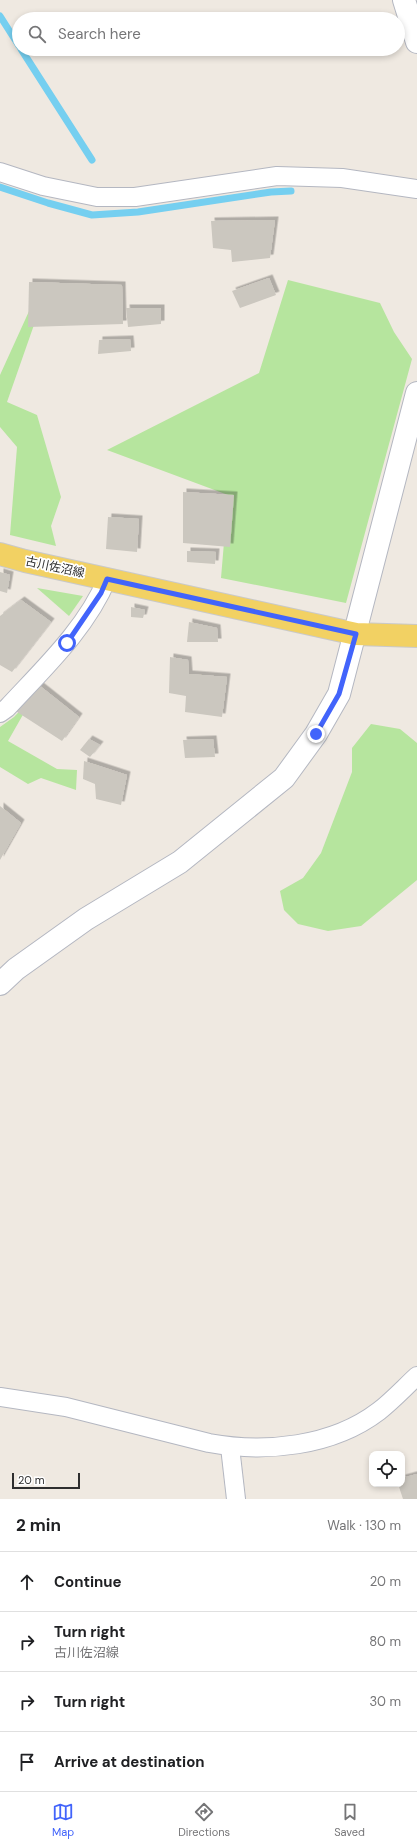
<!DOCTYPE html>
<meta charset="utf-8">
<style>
body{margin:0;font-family:"DM Sans","Noto Sans JP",sans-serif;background:#f2f2f2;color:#202124}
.controls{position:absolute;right:12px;bottom:12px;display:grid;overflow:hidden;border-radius:8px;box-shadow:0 2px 6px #0003}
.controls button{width:36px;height:36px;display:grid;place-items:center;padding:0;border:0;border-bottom:1px solid #e0e0e0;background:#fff;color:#202124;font:20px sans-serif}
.scale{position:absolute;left:12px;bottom:10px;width:68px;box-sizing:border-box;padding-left:4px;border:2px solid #2e2e2e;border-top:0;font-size:11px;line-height:14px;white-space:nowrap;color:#2e2e2e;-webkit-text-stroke:3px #fff;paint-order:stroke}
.stop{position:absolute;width:12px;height:12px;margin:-9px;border:3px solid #4264fb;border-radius:50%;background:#fff}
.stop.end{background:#4264fb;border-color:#fff;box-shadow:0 1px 4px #0008}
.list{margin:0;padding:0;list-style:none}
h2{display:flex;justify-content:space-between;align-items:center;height:52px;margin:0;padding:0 16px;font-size:17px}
h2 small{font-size:13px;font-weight:400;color:#757577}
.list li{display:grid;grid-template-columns:26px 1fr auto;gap:12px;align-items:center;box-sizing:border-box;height:60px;padding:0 16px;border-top:1px solid #e0e0e0}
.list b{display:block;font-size:15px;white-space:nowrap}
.list p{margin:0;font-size:13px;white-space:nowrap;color:#757577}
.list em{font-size:13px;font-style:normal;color:#757577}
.icon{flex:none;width:22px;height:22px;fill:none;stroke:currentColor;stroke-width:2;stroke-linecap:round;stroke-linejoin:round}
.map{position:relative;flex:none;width:417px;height:1499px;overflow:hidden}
.search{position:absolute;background:#fff;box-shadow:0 2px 6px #0003;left:12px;right:12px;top:12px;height:44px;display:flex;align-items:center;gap:10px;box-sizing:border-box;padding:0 14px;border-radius:22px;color:#757577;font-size:15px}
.sheet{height:292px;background:#fff}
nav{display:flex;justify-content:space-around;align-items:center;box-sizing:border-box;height:56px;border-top:1px solid #e0e0e0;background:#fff;font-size:11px;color:#757577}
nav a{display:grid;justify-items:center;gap:2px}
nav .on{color:#4264fb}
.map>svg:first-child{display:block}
.green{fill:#b6e59e}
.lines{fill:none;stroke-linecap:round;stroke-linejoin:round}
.stream{stroke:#75cff0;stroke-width:7}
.building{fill:#cbc7bf;filter:url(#shadow)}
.minor-casing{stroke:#b4b7c1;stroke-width:20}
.tertiary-casing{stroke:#b4b7c1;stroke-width:24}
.primary-casing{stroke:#c9c9c9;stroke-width:24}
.minor{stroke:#fff;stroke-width:18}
.tertiary{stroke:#fff;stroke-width:22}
.primary{stroke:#f2d163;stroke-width:22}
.route{stroke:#4264fb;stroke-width:5}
.labels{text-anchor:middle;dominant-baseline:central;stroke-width:3.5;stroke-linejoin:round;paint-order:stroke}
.street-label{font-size:12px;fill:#2e2e2e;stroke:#fff}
</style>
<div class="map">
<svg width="417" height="1499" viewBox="0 0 417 1499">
<defs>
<filter id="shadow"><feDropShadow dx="3.5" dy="-3.5" stdDeviation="0" flood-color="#0004"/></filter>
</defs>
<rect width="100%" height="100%" fill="#efe9e1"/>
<g class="green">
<path d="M288,280L380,303L394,332L412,359L346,603L221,578L228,495L107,450L259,373Z"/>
<path d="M30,309L35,322L7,402L37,415L61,497L51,526L56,546L10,535L17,447L0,427V375Z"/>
<path d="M37,588L83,596L69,616Z"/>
<path d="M33,697L8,741L57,769L77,770L76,790L41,778L28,784L0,767V727L14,717Z"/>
<path d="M371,724L400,729L417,743V880L361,926L328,931L298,924L284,910L280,891L303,878L321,853L352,772V748Z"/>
</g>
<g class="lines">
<g class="stream">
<path d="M0,16L19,46"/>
<path d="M21,49L92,160"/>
<path d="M0,187L48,203L92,215L138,212L271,192L291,191"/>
</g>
</g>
<g class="building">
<path d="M275,220L270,258L232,262L231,250L213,248L211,221Z"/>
<path d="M269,278L276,295L240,308L232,291Z"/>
<path d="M29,282L122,285L123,324L28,327Z"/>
<path d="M126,308H161V324L128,327Z"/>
<path d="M130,339L131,351L98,354L99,340Z"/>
<path d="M183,492L234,495L230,547L183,543Z"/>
<path d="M108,517L139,519L137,552L106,549Z"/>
<path d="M187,551L216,552L215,564L187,562Z"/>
<path d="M0,572L10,575L7,593L0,591Z"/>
<path d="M21,600L51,622L12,672L0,665V616Z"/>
<path d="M131,607L145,610L143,618L131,617Z"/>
<path d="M189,622L217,628L218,642H187Z"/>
<path d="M170,657L188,660L189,674L227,677L222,717L185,712L186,696L169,693Z"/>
<path d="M40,686L79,717L62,741L14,710Z"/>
<path d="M89,739L100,745L90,757L80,750Z"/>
<path d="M213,739L215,757L185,758L183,740Z"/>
<path d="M84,761L127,775L121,805L96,799L95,784L83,779Z"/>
<path d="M0,806L21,823L0,860Z"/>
<path d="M417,1474V1499H403L398,1484H402V1478Z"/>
</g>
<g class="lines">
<defs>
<g id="minor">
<path d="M0,172L43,186L97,197H135L277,176L342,178L417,189"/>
<path d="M0,713L7,708C43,669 86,629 107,579"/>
<path d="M0,1397L66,1407L209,1443C265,1453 332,1447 379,1411C392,1401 405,1387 417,1376"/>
<path d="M230,1447L236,1499"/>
</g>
<g id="tertiary">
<path d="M404,0L417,42"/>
<path d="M0,984L16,969L86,919L180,862L284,778L316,734L339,694L417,393"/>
</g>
<path id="primary" d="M0,554L25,561L356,634L417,636"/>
</defs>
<use href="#minor" class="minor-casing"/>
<use href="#tertiary" class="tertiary-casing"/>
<use href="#primary" class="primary-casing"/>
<use href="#minor" class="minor"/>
<use href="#tertiary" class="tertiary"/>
<use href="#primary" class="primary"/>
</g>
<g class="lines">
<path class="route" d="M67,643L101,593L107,579L356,634L339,694L316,734"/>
</g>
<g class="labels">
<g class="street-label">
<text transform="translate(55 567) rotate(12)">古川佐沼線</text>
</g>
</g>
</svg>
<div class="controls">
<button><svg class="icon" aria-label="locate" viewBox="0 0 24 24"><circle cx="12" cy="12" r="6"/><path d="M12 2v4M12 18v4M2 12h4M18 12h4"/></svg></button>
</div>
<div class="scale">20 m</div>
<div class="stop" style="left:67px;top:643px"></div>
<div class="stop end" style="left:316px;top:734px"></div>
<div class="search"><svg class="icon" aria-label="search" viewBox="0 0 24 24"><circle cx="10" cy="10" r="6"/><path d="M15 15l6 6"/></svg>Search here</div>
</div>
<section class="sheet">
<h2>2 min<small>Walk · 130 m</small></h2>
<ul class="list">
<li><svg class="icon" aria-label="ahead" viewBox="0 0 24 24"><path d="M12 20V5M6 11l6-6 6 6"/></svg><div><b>Continue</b></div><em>20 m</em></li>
<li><svg class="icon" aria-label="right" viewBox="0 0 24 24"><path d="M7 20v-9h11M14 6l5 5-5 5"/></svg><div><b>Turn right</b><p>古川佐沼線</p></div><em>80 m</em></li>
<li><svg class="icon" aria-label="right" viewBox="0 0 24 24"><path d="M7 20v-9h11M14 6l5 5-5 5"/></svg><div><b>Turn right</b></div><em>30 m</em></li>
<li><svg class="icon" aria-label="arrive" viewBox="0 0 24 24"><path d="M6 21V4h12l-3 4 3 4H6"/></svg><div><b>Arrive at destination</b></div></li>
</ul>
</section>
<nav>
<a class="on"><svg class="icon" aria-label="map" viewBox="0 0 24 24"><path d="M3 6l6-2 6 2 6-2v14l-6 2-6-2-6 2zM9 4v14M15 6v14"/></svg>Map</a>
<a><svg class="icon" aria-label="directions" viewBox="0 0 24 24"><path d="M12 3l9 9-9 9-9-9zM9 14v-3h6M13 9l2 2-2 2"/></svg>Directions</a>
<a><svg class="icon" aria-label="saved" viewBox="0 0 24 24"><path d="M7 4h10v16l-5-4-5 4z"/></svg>Saved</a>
</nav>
